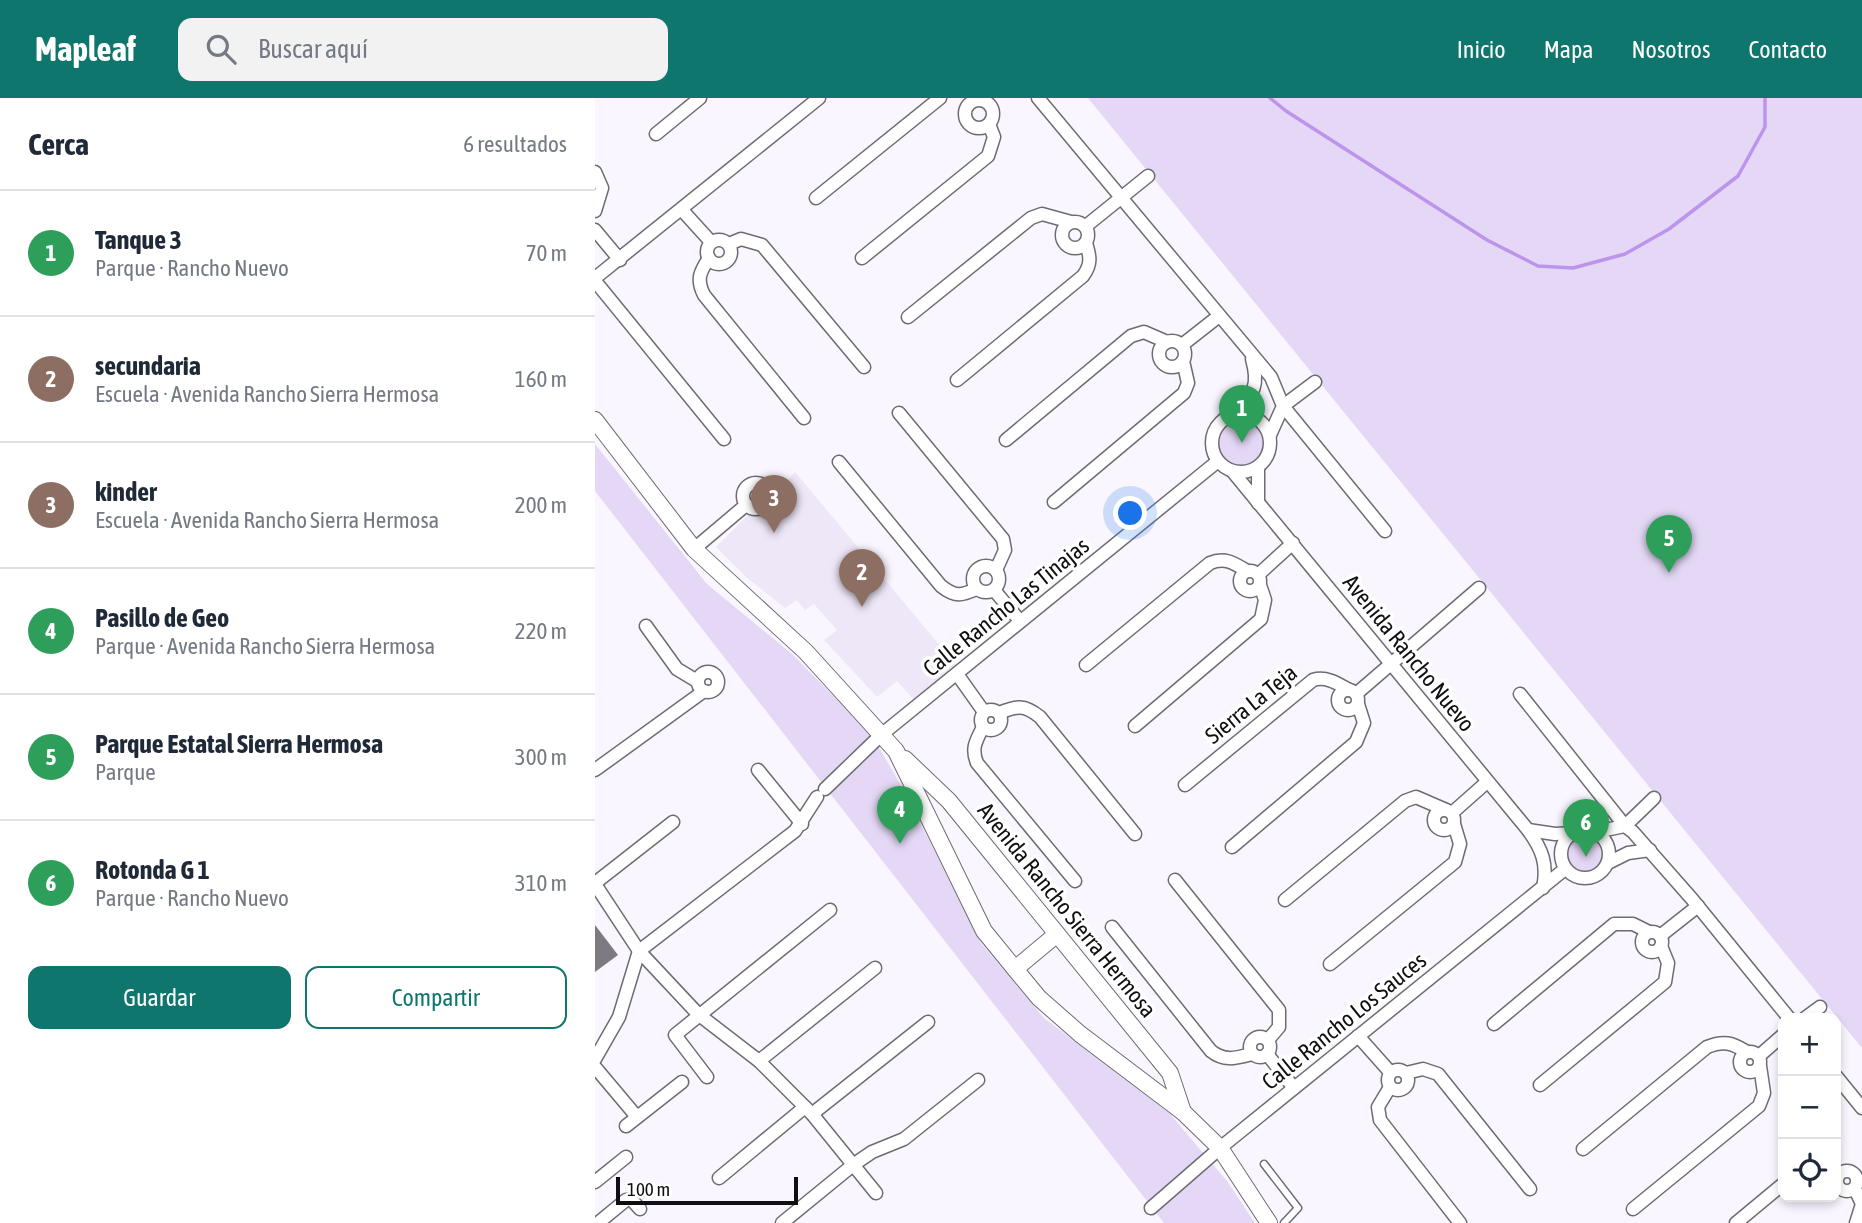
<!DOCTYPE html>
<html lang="es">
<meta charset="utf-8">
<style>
body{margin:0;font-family:"Asap Condensed",sans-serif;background:#f2f2f3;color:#1f2937}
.controls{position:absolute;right:21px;bottom:21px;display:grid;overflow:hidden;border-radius:14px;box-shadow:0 4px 10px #0003}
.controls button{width:63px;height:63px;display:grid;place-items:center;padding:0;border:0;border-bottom:2px solid #e0e1e3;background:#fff;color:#1f2937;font:35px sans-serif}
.scale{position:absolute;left:21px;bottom:18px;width:182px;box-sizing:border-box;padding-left:7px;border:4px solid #0f0e10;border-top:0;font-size:19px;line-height:24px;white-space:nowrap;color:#0f0e10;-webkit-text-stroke:5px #fff;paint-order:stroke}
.you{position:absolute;left:536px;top:416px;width:24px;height:24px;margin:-18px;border:5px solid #fff;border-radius:50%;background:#1a73e8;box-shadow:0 0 0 10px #1a73e833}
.badge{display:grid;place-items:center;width:46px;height:46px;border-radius:50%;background:#0f766e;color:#fff;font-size:23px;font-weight:700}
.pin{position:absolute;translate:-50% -58px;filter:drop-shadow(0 2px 4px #0008)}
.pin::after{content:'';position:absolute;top:37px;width:24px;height:21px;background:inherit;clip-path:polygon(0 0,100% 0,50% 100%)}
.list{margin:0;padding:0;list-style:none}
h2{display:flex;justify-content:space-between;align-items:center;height:91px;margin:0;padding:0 28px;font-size:30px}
h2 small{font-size:23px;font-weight:400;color:#747a83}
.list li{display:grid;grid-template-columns:46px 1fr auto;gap:21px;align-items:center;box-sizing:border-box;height:126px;padding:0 28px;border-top:2px solid #e0e1e3}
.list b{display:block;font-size:26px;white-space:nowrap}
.list p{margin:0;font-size:23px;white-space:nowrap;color:#747a83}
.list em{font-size:23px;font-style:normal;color:#747a83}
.actions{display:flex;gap:14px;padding:21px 28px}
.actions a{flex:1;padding:16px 0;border:2px solid #0f766e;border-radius:14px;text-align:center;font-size:24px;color:#0f766e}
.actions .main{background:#0f766e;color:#fff}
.icon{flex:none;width:38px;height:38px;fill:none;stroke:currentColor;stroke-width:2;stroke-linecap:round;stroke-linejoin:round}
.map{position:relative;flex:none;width:1267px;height:1125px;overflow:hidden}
header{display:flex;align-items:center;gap:42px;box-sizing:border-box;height:98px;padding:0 35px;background:#0f766e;color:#fff}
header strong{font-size:33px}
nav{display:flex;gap:38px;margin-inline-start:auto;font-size:24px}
.search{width:490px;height:63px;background:#f2f2f3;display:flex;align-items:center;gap:18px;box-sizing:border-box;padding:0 24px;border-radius:14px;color:#747a83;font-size:26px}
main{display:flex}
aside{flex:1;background:#fff}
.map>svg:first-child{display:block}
.built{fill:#eee7f7}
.green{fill:#e4d8f6}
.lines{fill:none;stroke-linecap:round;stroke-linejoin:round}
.stream{stroke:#bc94eb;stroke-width:3.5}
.building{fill:#7d7a82}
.service-casing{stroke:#6e6b72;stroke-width:9}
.minor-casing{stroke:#6e6b72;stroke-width:15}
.tertiary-casing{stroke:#6e6b72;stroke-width:18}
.service{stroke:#fff;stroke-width:6}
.minor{stroke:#fff;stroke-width:12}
.tertiary{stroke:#fff;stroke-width:16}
.labels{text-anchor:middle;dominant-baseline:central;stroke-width:7;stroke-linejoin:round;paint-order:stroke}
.street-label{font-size:23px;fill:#0f0e10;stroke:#fff}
</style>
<header>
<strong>Mapleaf</strong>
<div class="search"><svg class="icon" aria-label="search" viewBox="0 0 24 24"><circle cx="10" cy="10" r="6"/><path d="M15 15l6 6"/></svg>Buscar aquí</div>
<nav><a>Inicio</a><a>Mapa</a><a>Nosotros</a><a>Contacto</a></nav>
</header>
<main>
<aside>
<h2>Cerca<small>6 resultados</small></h2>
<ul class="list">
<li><span class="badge" style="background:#2e9e5b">1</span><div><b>Tanque 3</b><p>Parque · Rancho Nuevo</p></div><em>70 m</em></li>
<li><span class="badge" style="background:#8d6e63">2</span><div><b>secundaria</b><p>Escuela · Avenida Rancho Sierra Hermosa</p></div><em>160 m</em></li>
<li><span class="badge" style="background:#8d6e63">3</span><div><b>kinder</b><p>Escuela · Avenida Rancho Sierra Hermosa</p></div><em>200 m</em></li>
<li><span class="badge" style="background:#2e9e5b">4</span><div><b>Pasillo de Geo</b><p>Parque · Avenida Rancho Sierra Hermosa</p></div><em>220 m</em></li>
<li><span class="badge" style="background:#2e9e5b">5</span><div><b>Parque Estatal Sierra Hermosa</b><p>Parque</p></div><em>300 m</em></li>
<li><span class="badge" style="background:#2e9e5b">6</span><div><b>Rotonda G 1</b><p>Parque · Rancho Nuevo</p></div><em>310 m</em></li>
</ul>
<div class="actions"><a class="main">Guardar</a><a>Compartir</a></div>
</aside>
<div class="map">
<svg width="1267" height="1125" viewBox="0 0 1267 1125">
<rect width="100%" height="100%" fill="#f9f6ff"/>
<path class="built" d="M200,374L361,567L321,604L302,583L282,599L229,542L242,532L219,506L210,512L202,502L190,510L151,479L121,449L154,416H176L184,392Z"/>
<g class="green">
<path d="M493,0H1267V950Z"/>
<circle cx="647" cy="347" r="26"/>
<path d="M0,346L112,486L197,556L276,636L307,689L386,845L449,920L575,1016L632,1083L660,1125H569L0,393Z"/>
<circle cx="991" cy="758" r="19"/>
</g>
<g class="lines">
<path class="stream" d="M675,0L691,13L892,142L943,168L978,170L1030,156L1074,131L1143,78L1170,29V0"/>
</g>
<path class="building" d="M0,827L23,857L0,874Z"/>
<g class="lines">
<defs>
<path id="service" d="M669,1066L703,1110L689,1125"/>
<g id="minor">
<path d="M443,0L676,279L688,308L675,337"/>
<circle cx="384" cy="16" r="14"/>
<path d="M61,36L105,0"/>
<path d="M0,74L7,90L0,113"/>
<path d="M221,100L345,0"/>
<path d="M87,112L116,144"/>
<circle cx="480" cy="137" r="13"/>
<path d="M491,128L553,78"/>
<path d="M0,132L25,162"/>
<circle cx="124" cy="154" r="12"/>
<path d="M134,146L146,141L167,147L269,269"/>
<path d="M114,160C105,174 101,181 109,197L209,320"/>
<path d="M267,160L393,58L399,39L394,26"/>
<path d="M0,180L224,0"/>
<path d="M0,183L129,341"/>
<path d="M313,219L436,120L447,116L476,124"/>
<circle cx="577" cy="256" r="13"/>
<path d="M587,247L624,218"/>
<path d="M362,282L488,178C497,166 495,158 491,145"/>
<path d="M720,284L688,308L790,433"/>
<path d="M304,315L408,441L410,452L401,472"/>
<circle cx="646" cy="345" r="29"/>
<path d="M638,317C658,295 665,290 657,261"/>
<path d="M411,342L536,238L549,234L572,244"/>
<path d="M244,364L346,488C360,499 366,498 381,491"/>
<path d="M663,371V405"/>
<path d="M638,374L933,732C947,751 953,766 948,790"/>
<circle cx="161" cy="398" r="13"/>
<path d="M459,404L589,295L593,285L588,263"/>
<path d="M99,451L151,407"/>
<circle cx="391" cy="481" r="13"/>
<circle cx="655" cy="483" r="10"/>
<path d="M664,476L698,445"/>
<path d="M399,492L425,523"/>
<path d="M51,528L82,571L102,583"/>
<path d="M491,567L615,465C630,459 639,465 652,473"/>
<circle cx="113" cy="584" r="10"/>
<path d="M362,576L389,614"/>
<circle cx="753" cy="602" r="10"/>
<path d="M761,596L884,490"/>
<path d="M925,596L1030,728L1059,700"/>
<circle cx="396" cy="622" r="10"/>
<path d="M404,615C422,608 429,606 445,619L540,736"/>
<path d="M540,628L666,521L670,502L665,487"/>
<path d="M388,629C381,643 376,650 382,665L480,783"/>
<path d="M0,672L109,593"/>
<path d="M163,672L207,726"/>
<path d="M590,687L718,582C731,578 742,585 754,592"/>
<path d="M230,691L286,637L623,363"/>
<circle cx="849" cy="722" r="10"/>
<path d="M857,715L892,684"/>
<circle cx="990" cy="756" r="24"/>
<path d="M933,732L960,736L978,735"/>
<path d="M1000,734L1030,728L1038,734L1097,801L1194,920"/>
<path d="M637,749L761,644L769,625L763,606"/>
<path d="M1013,765L1033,755L1055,752"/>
<path d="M580,782L684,912V929L673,942"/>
<path d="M0,785L78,724"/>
<path d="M0,786L44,853L103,916L164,963L217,1016L281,1095"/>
<path d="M690,802L810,703L821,699L851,712"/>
<path d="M517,829L616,953C630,964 641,960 657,956"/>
<circle cx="1057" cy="844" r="10"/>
<path d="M1065,838L1103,808"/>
<path d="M735,866L860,764L865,746L859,726"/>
<path d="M1210,920L1225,909"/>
<path d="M899,926L1019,826H1038L1054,834"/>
<path d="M763,938L795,974"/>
<circle cx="665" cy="949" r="10"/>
<circle cx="1155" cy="964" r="10"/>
<path d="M672,956L699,990"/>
<path d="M1164,958L1188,937"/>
<path d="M0,961L24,919L44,853L200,733L222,699"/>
<path d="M164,963L280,870"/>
<path d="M0,969L42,1019"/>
<circle cx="803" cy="982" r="10"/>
<path d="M811,975L828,971L843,976L935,1091"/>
<path d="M1241,978L1267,1010"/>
<path d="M112,979L80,937L235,812"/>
<path d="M945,987L1070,884L1073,865L1066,848"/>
<path d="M795,989L783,1009L785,1022L865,1125"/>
<path d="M217,1016L333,924"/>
<path d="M31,1028L87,984"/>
<path d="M988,1051L1112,949C1129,942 1137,945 1152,954"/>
<circle cx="1252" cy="1083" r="10"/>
<path d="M124,1080L210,1009"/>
<path d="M0,1084L31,1059"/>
<path d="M1260,1091L1267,1106L1261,1125"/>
<path d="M556,1110L625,1050L970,771"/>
<path d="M1038,1111L1164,1008L1169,995L1165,968"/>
<path d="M3,1125L31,1102L36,1101L45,1111"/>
<path d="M187,1125L258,1067L277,1054L309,1041L383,982"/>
<path d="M1141,1125L1188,1086"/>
</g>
<g id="tertiary">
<path d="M0,322L99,451L211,554L301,653L389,833L420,871L444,900L485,936L588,1014L625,1050L674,1125"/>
<path d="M310,661L354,703L575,975L588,1014"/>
<path d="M420,871L462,836"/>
</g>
</defs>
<use href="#service" class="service-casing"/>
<use href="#minor" class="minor-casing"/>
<use href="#tertiary" class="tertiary-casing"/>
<use href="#service" class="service"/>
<use href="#minor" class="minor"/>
<use href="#tertiary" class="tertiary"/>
</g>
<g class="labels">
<g class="street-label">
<text transform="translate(411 509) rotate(-39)">Calle Rancho Las Tinajas</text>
<text transform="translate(814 555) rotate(51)">Avenida Rancho Nuevo</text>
<text transform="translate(656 606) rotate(-39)">Sierra La Teja</text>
<text transform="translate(472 812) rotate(51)">Avenida Rancho Sierra Hermosa</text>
<text transform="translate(749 923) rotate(-39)">Calle Rancho Los Sauces</text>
</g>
</g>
</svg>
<div class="controls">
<button>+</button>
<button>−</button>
<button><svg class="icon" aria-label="locate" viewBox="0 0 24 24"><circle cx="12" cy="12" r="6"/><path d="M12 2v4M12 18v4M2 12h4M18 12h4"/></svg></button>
</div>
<div class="scale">100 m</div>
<div class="you"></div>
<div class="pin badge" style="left:647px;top:345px;background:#2e9e5b">1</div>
<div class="pin badge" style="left:267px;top:509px;background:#8d6e63">2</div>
<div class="pin badge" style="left:179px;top:435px;background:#8d6e63">3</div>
<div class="pin badge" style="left:305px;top:746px;background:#2e9e5b">4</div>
<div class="pin badge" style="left:1074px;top:475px;background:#2e9e5b">5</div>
<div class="pin badge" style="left:991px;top:759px;background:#2e9e5b">6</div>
</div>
</main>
